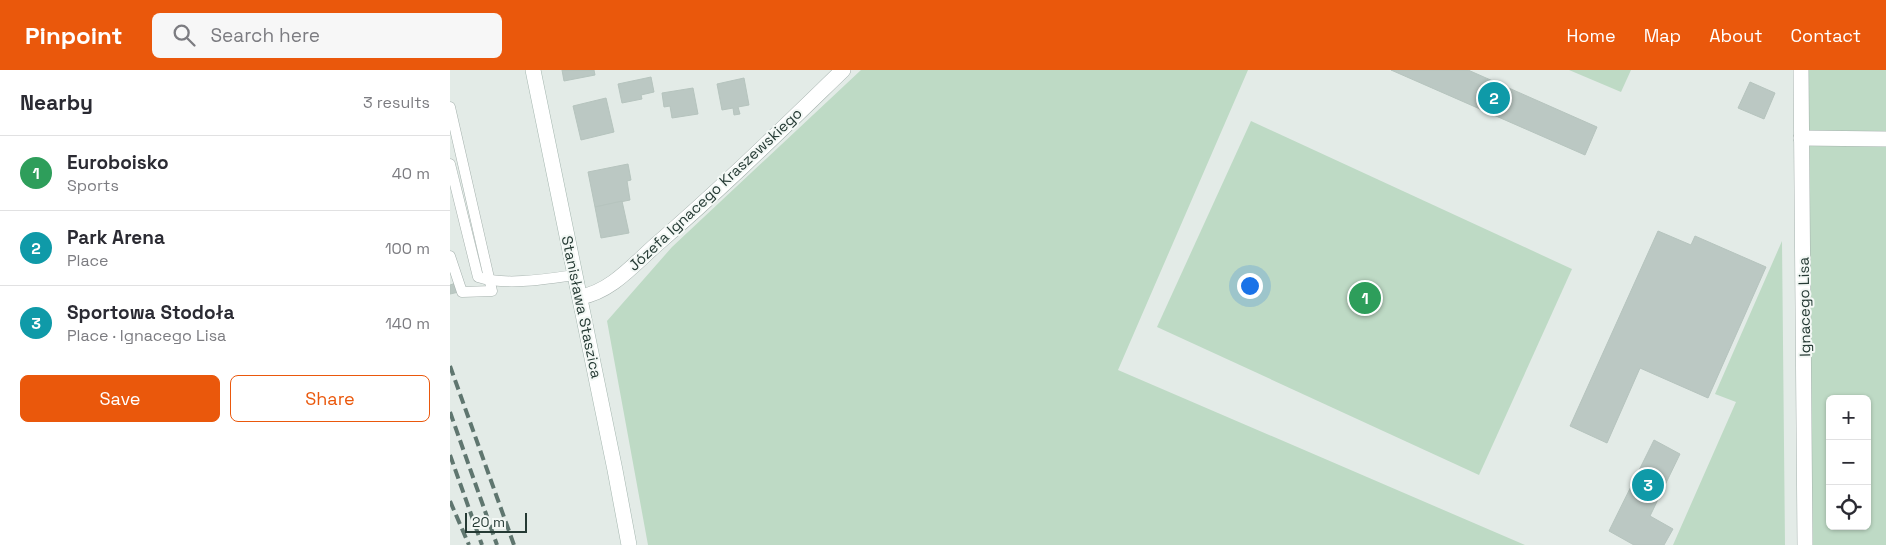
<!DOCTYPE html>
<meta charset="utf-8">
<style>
body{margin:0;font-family:"Space Grotesk",sans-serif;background:#f7f7f7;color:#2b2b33}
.controls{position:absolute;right:15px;bottom:15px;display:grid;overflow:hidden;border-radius:8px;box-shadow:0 1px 4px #0004}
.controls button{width:45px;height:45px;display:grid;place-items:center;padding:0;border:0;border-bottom:1px solid #e1e1e2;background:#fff;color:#2b2b33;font:25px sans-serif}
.scale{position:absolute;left:15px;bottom:12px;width:62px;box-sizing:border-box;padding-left:5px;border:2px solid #253a34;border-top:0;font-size:14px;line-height:18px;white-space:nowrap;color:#253a34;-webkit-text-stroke:4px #f3f8f5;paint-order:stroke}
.you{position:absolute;left:799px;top:215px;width:18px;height:18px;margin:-12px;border:4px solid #fff;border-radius:50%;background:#1a73e8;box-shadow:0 0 0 8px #1a73e833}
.badge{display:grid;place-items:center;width:32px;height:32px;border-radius:50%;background:#ea580c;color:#fff;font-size:16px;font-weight:700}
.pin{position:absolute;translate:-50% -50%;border:2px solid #fff;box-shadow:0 1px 5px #0006}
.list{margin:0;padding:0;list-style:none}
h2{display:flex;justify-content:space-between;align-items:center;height:65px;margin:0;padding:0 20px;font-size:21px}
h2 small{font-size:16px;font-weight:400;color:#7c7c81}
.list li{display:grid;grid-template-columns:32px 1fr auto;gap:15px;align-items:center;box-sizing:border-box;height:75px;padding:0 20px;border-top:1px solid #e1e1e2}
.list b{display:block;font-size:19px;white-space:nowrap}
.list p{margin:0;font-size:16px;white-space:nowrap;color:#7c7c81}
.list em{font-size:16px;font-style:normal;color:#7c7c81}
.actions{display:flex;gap:10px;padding:15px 20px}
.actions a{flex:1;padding:11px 0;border:1px solid #ea580c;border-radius:8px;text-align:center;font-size:18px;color:#ea580c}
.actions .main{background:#ea580c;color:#fff}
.icon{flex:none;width:28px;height:28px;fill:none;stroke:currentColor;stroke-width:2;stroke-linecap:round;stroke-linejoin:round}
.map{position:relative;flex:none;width:1436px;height:475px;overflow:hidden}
header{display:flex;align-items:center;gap:30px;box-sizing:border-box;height:70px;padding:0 25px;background:#ea580c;color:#fff}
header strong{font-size:24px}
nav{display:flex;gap:28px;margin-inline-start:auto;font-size:18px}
.search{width:350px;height:45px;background:#f7f7f7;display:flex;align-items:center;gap:12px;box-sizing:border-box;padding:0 18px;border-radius:8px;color:#7c7c81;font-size:19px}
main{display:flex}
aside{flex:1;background:#fff}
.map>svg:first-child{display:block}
.green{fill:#bedac5;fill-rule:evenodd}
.building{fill:#bbc8c3;stroke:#b6c4be}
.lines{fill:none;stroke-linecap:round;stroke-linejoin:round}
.lane-casing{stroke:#a6b2ae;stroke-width:11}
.street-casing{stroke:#a6b2ae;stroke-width:16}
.secondary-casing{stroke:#a3b5ae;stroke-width:16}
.lane{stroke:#fff;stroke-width:10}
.street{stroke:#fff;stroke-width:15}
.secondary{stroke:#fff;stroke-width:15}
.rail{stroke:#5f766f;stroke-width:4;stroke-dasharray:10 5;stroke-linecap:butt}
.labels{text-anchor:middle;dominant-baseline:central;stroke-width:4;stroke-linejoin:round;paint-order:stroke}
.street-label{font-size:15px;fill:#253a34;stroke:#f3f8f5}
</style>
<header>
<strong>Pinpoint</strong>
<div class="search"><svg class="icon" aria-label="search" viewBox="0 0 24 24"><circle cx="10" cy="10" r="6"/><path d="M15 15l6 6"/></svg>Search here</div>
<nav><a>Home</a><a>Map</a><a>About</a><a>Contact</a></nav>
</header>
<main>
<aside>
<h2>Nearby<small>3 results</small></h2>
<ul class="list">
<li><span class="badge" style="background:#2e9e5b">1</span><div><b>Euroboisko</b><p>Sports</p></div><em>40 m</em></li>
<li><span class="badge" style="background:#0f9aa8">2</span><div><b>Park Arena</b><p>Place</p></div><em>100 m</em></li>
<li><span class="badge" style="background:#0f9aa8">3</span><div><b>Sportowa Stodoła</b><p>Place · Ignacego Lisa</p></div><em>140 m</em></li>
</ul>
<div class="actions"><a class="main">Save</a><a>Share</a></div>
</aside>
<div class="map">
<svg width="1436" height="475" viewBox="0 0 1436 475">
<rect width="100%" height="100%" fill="#e3ebe7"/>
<g class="green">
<path d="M411,0H798L668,300L1075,475H198L157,251L222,177Z"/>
<path d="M1119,0H1181L1171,22Z"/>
<path d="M1358,0H1436V475H1362ZM1380,329H1417V456H1380Z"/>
<path d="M801,51L1122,199L1029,405L707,257Z"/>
<path d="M1332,171L1335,475H1223L1286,332L1265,324Z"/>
</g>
<g class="building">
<path d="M112,0H144L145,5L114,11Z"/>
<path d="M941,0H1018L1147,57L1135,85Z"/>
<path d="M201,7L204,22L191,25L192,29L172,33L168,14Z"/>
<path d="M294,8L299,35L288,37L290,44L284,45L283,38L272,40L267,14Z"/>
<path d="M1300,12L1325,23L1314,49L1288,38Z"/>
<path d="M243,18L248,44L222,48L220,36L214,37L212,23Z"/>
<path d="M156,28L164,62L131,70L123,36Z"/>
<path d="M178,94L181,110L177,111L180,130L145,137L138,102Z"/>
<path d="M172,131L179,163L151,168L145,137Z"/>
<path d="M1208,161L1241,175L1245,166L1316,197L1258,328L1190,298L1157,373L1120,356Z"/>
<path d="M6,213L9,222L0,224V215Z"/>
<path d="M1204,370L1230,384L1200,446L1223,459L1214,475H1184L1159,461Z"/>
</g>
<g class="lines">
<defs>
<g id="lane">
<path d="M0,37L42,221L12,222L0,186"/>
<path d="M0,94L28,207C55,216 97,209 125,205"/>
</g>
<g id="street">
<path d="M1351,0L1355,475"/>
<path d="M1351,68L1436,69"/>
<path d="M130,227C161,222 184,194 207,174C271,119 332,59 393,0"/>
</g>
<path id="secondary" d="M83,0L165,400L179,475"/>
</defs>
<use href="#lane" class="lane-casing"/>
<use href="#street" class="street-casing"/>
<use href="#secondary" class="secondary-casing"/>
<use href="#lane" class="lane"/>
<use href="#street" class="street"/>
<use href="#secondary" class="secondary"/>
<g class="rail">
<path d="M0,296L64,475"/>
<path d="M0,342L47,475"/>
<path d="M0,385L32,475"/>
<path d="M0,431L19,475"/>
</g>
</g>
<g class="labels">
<g class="street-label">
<text transform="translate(265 119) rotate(-43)">Józefa Ignacego Kraszewskiego</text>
<text transform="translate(132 237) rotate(78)">Stanisława Staszica</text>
<text transform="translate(1354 237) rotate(-91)">Ignacego Lisa</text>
</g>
</g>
</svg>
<div class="controls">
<button>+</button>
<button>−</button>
<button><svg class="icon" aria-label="locate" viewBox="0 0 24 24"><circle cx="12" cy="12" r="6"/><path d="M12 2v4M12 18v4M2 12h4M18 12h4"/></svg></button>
</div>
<div class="scale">20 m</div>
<div class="you"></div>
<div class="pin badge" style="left:915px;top:228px;background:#2e9e5b">1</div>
<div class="pin badge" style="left:1044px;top:28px;background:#0f9aa8">2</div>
<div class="pin badge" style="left:1198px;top:415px;background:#0f9aa8">3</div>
</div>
</main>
